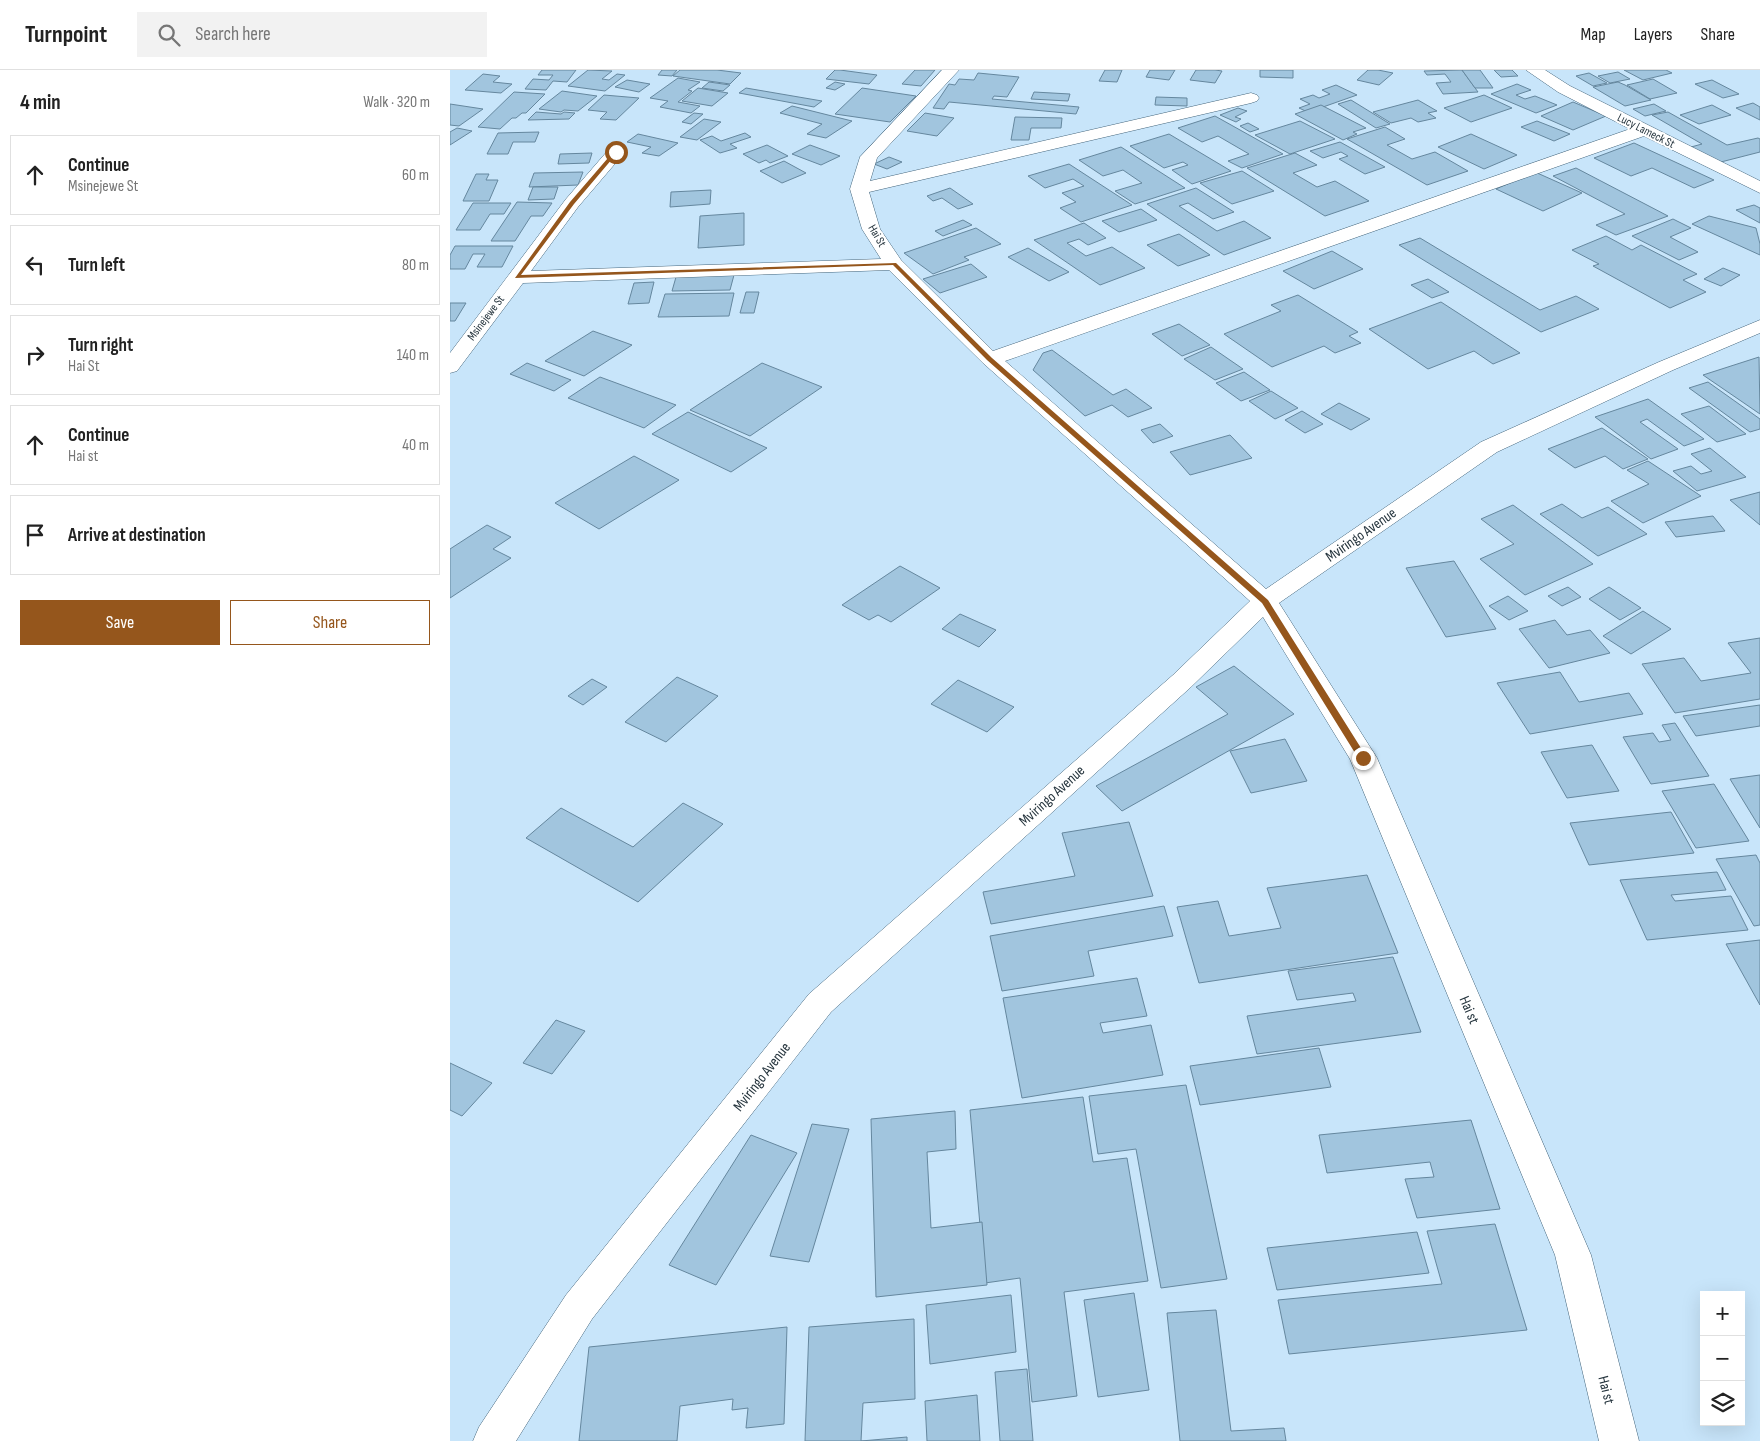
<!DOCTYPE html>
<meta charset="utf-8">
<style>
body{margin:0;font-family:"Sofia Sans Condensed",sans-serif;background:#f2f2f2;color:#222}
.controls{position:absolute;right:15px;bottom:15px;display:grid;overflow:hidden;border-radius:0px;box-shadow:0 5px 20px #0002}
.controls button{width:45px;height:45px;display:grid;place-items:center;padding:0;border:0;border-bottom:1px solid #e0e0e0;background:#fff;color:#222;font:25px sans-serif}
.stop{position:absolute;width:15px;height:15px;margin:-11px;border:4px solid #95561c;border-radius:50%;background:#fff}
.stop.end{background:#95561c;border-color:#fff;box-shadow:0 1px 5px #0008}
.list{margin:0;padding:0;list-style:none}
h2{display:flex;justify-content:space-between;align-items:center;height:65px;margin:0;padding:0 20px;font-size:21px}
h2 small{font-size:16px;font-weight:400;color:#767676}
.list li{display:grid;grid-template-columns:32px 1fr auto;gap:15px;align-items:center;box-sizing:border-box;height:80px;margin:0 10px 10px;padding:0 10px;border:1px solid #e0e0e0;border-radius:0px}
.list b{display:block;font-size:19px;white-space:nowrap}
.list p{margin:0;font-size:16px;white-space:nowrap;color:#767676}
.list em{font-size:16px;font-style:normal;color:#767676}
.actions{display:flex;gap:10px;padding:15px 20px}
.actions a{flex:1;padding:11px 0;border:1px solid #95561c;border-radius:0px;text-align:center;font-size:18px;color:#95561c}
.actions .main{background:#95561c;color:#fff}
.icon{flex:none;width:28px;height:28px;fill:none;stroke:currentColor;stroke-width:2;stroke-linecap:round;stroke-linejoin:round}
.map{position:relative;flex:none;width:1310px;height:1371px;overflow:hidden}
header{display:flex;align-items:center;gap:30px;box-sizing:border-box;height:70px;padding:0 25px;background:#fff;border-bottom:1px solid #e0e0e0}
header strong{font-size:24px}
nav{display:flex;gap:28px;margin-inline-start:auto;font-size:18px}
.search{width:350px;height:45px;background:#f2f2f2;display:flex;align-items:center;gap:12px;box-sizing:border-box;padding:0 18px;border-radius:0px;color:#767676;font-size:19px}
main{display:flex}
aside{flex:1;background:#fff}
.map>svg:first-child{display:block}
.building{fill:#a1c5de;stroke:#65879e}
.lines{fill:none;stroke-linecap:round;stroke-linejoin:round}
.street-casing{stroke:#44657b;stroke-width:1}
.street{fill:#fff;fill-rule:evenodd}
.route{fill:#95561c}
.labels{text-anchor:middle;dominant-baseline:central;stroke-width:4;stroke-linejoin:round;paint-order:stroke}
.far-street-label{font-size:12px;fill:#25343d;stroke:#fff}
.street-label{font-size:15px;fill:#25343d;stroke:#fff}
</style>
<header>
<strong>Turnpoint</strong>
<div class="search"><svg class="icon" aria-label="search" viewBox="0 0 24 24"><circle cx="10" cy="10" r="6"/><path d="M15 15l6 6"/></svg>Search here</div>
<nav><a>Map</a><a>Layers</a><a>Share</a></nav>
</header>
<main>
<aside>
<h2>4 min<small>Walk · 320 m</small></h2>
<ul class="list">
<li><svg class="icon" aria-label="ahead" viewBox="0 0 24 24"><path d="M12 20V5M6 11l6-6 6 6"/></svg><div><b>Continue</b><p>Msinejewe St</p></div><em>60 m</em></li>
<li><svg class="icon" aria-label="left" viewBox="0 0 24 24"><path d="M17 20v-9H6M10 6l-5 5 5 5"/></svg><div><b>Turn left</b></div><em>80 m</em></li>
<li><svg class="icon" aria-label="right" viewBox="0 0 24 24"><path d="M7 20v-9h11M14 6l5 5-5 5"/></svg><div><b>Turn right</b><p>Hai St</p></div><em>140 m</em></li>
<li><svg class="icon" aria-label="ahead" viewBox="0 0 24 24"><path d="M12 20V5M6 11l6-6 6 6"/></svg><div><b>Continue</b><p>Hai st</p></div><em>40 m</em></li>
<li><svg class="icon" aria-label="arrive" viewBox="0 0 24 24"><path d="M6 21V4h12l-3 4 3 4H6"/></svg><div><b>Arrive at destination</b></div></li>
</ul>
<div class="actions"><a class="main">Save</a><a>Share</a></div>
</aside>
<div class="map">
<svg width="1310" height="1371" viewBox="0 0 1310 1371">
<rect width="100%" height="100%" fill="#c8e5fa"/>
<g class="building">
<path d="M92,0H126L117,12L103,11L96,20L75,19L83,9L99,10L103,5H88Z"/>
<path d="M138,0L162,1L152,9L159,10L167,4L175,5L155,21L118,16Z"/>
<path d="M212,0H227L222,6L208,5Z"/>
<path d="M230,0H267L291,3L280,14L223,6Z"/>
<path d="M385,0H390L427,5L419,14L376,9Z"/>
<path d="M465,0H485L471,16L452,14Z"/>
<path d="M655,0H672L667,12L649,11Z"/>
<path d="M700,0H725L719,10L696,7Z"/>
<path d="M746,0H765L772,1L765,13L740,10Z"/>
<path d="M810,0H843V8L810,7Z"/>
<path d="M918,0H928L943,3L929,15L907,10Z"/>
<path d="M1012,0L1028,22L993,24L986,13L1001,12L995,4L977,5L974,1Z"/>
<path d="M1012,0H1030L1043,18H1025Z"/>
<path d="M1044,0H1062L1068,6L1051,7Z"/>
<path d="M1174,0H1216L1222,3L1193,10Z"/>
<path d="M1168,2L1180,9L1160,13L1148,6Z"/>
<path d="M528,3L569,7L557,27L544,26L542,29L629,37L626,44L499,32L494,39L483,38L499,14L505,15L509,9L524,10Z"/>
<path d="M1139,3L1157,13L1143,16L1126,6Z"/>
<path d="M33,4L50,6L43,12L62,14L51,23L15,20Z"/>
<path d="M228,8L250,12L238,20L242,21L228,32L250,36L241,43L210,37L218,31L200,28Z"/>
<path d="M1203,9L1227,23L1200,29L1177,15Z"/>
<path d="M177,10L200,14L189,22L165,17Z"/>
<path d="M1262,10L1289,24L1273,28L1245,14Z"/>
<path d="M259,12L280,15L273,21L252,18Z"/>
<path d="M385,12L395,14L385,20L376,18Z"/>
<path d="M1168,12L1175,15L1201,30L1175,36L1143,17Z"/>
<path d="M1067,14L1081,20L1066,25L1075,29L1085,26L1107,35L1086,43L1041,24Z"/>
<path d="M886,15L907,25L873,37L878,40L864,45L849,38L860,34L850,29L863,25L869,28L880,24L872,20Z"/>
<path d="M248,18L278,23L262,36L232,31Z"/>
<path d="M296,18L372,31L364,37L289,23Z"/>
<path d="M412,18L466,26L440,52L385,44Z"/>
<path d="M112,21L147,26L128,41L114,40L111,42L89,39Z"/>
<path d="M64,22L95,24L76,43H72L66,48H62L50,59L28,57Z"/>
<path d="M584,22L620,24L618,31L581,29Z"/>
<path d="M154,25L189,28L166,50L150,49L157,42L138,40Z"/>
<path d="M1034,25L1062,38L1021,52L994,38Z"/>
<path d="M706,27L737,28V36L705,35Z"/>
<path d="M901,30L940,54L926,58L888,34Z"/>
<path d="M968,30L987,41L978,43L986,48L968,52L961,48L941,53L923,42Z"/>
<path d="M1123,32L1156,46L1123,60L1091,46Z"/>
<path d="M1303,33L1310,37V50L1286,38Z"/>
<path d="M0,34L33,39L9,56L0,55Z"/>
<path d="M1204,34L1216,41L1195,46L1183,39Z"/>
<path d="M871,35L916,58L903,62L907,64L893,70L845,44Z"/>
<path d="M1262,35L1281,45L1249,54L1230,45Z"/>
<path d="M342,36L402,51L376,68L357,64L372,54L330,43Z"/>
<path d="M788,38L797,41L785,47L791,49L786,52L770,45Z"/>
<path d="M86,42L111,44L114,42L125,43L119,49L78,50Z"/>
<path d="M1218,42L1277,75L1308,68L1310,69V82L1267,93L1241,77L1252,74L1202,45Z"/>
<path d="M244,43L253,44L241,54L232,52Z"/>
<path d="M475,43L504,48L487,66L457,61Z"/>
<path d="M765,46L833,84L792,98L778,91L799,84L768,66L752,72L728,58Z"/>
<path d="M565,47L612,48L611,58H581L579,70H561Z"/>
<path d="M254,49L271,52L247,70L230,67Z"/>
<path d="M850,51L885,69L840,84L805,65Z"/>
<path d="M1087,51L1120,64L1104,71L1071,57Z"/>
<path d="M798,53L809,59L800,62L790,56Z"/>
<path d="M935,57L955,69L937,75L962,89L985,82L1018,101L977,115L897,69Z"/>
<path d="M7,58L22,61L0,75V62Z"/>
<path d="M89,62L85,72H63L58,84H37L48,63Z"/>
<path d="M295,63L301,67L280,74L287,78L270,83L250,70L262,66L271,71Z"/>
<path d="M188,64L228,73L209,86L192,83L201,77L177,72Z"/>
<path d="M719,64L781,101L742,114L722,100L738,95L733,92L714,98L680,76Z"/>
<path d="M1021,64L1067,85L1034,99L988,77Z"/>
<path d="M890,72L935,97L915,104L889,89L898,86L891,82L873,88L860,81Z"/>
<path d="M1184,73L1264,110L1244,118L1202,98L1181,106L1144,88Z"/>
<path d="M317,75L338,86L320,93L316,90L309,93L293,84Z"/>
<path d="M360,75L390,86L371,95L342,84Z"/>
<path d="M671,77L735,118L685,134L665,121L692,113L673,100L653,106L629,90Z"/>
<path d="M142,83L139,93L108,94L110,84Z"/>
<path d="M845,83L867,95L843,103L867,117L885,111L919,131L875,146L797,98Z"/>
<path d="M439,87L452,92L437,99L424,94Z"/>
<path d="M334,91L356,103L332,113L310,101Z"/>
<path d="M619,94L682,135L631,152L610,138L626,132L612,123L634,116L623,109L595,118L578,106Z"/>
<path d="M1126,98L1218,146L1166,165L1146,155L1175,144L1103,106Z"/>
<path d="M792,101L824,121L782,134L750,113Z"/>
<path d="M133,102L128,115L79,117L84,103Z"/>
<path d="M1085,102L1132,123L1093,141L1046,119Z"/>
<path d="M26,104H39L36,110H48L39,131H13Z"/>
<path d="M83,117H108L104,129L78,130Z"/>
<path d="M500,118L523,134L508,139L492,128L483,131L477,126Z"/>
<path d="M746,118L784,142L763,149L738,133L729,136L767,161L794,151L821,168L774,185L697,134Z"/>
<path d="M261,120L260,134L220,137L221,122Z"/>
<path d="M67,132L102,133L93,146H81L65,171H41Z"/>
<path d="M23,133H61L54,144H40L30,160H6Z"/>
<path d="M1304,135L1310,138V153L1286,140Z"/>
<path d="M691,139L707,150L669,162L652,151Z"/>
<path d="M294,143V175L248,178L250,146Z"/>
<path d="M1259,146L1306,158L1310,174V185L1242,154Z"/>
<path d="M1223,149L1241,158L1220,167L1248,182L1229,190L1182,166Z"/>
<path d="M513,150L522,155L493,166L485,161Z"/>
<path d="M634,153L656,168L638,175L629,169L617,173L636,186L662,177L695,198L650,215L584,170Z"/>
<path d="M526,158L551,174L514,187L519,190L483,204L454,183Z"/>
<path d="M729,164L760,185L728,196L697,175Z"/>
<path d="M1156,166L1182,180L1191,175L1247,204L1233,210L1256,222L1220,238L1143,196L1149,194L1122,180Z"/>
<path d="M970,168L1090,240L1126,226L1149,239L1091,262L949,175Z"/>
<path d="M5,176H63L52,197H27L35,184H23L15,199H0V185Z"/>
<path d="M578,178L619,202L599,211L558,187Z"/>
<path d="M882,181L913,199L864,219L833,201Z"/>
<path d="M521,194L537,207L490,223L473,209Z"/>
<path d="M1273,198L1290,205L1271,216L1254,209Z"/>
<path d="M284,205L280,220L222,221L226,207Z"/>
<path d="M978,209L999,222L982,228L961,215Z"/>
<path d="M204,212L199,233L178,234L184,213Z"/>
<path d="M296,222H309L304,243H290Z"/>
<path d="M284,223L279,246L208,247L215,224Z"/>
<path d="M848,225L908,262L899,266L911,273L885,283L874,276L822,297L774,264L831,241L821,235Z"/>
<path d="M991,232L1070,283L1043,294L1024,281L978,299L919,259Z"/>
<path d="M0,233H16L5,251H0Z"/>
<path d="M729,254L760,275L732,286L702,264Z"/>
<path d="M143,261L182,275L134,306L95,291Z"/>
<path d="M761,277L793,299L765,310L734,289Z"/>
<path d="M602,280L663,325L676,319L702,338L678,347L662,335L635,346L583,300L593,283Z"/>
<path d="M1309,287L1310,344L1253,305Z"/>
<path d="M77,293L121,310L104,321L60,304Z"/>
<path d="M312,293L372,317L300,366L240,340Z"/>
<path d="M794,302L820,320L791,331L766,313Z"/>
<path d="M150,307L226,335L194,358L118,328Z"/>
<path d="M1258,312L1310,349V359L1300,362L1239,318Z"/>
<path d="M821,321L848,338L825,349L799,331Z"/>
<path d="M1198,329L1254,369L1234,376L1197,349L1190,352L1228,379L1201,389L1145,347Z"/>
<path d="M889,333L920,349L901,360L871,344Z"/>
<path d="M1259,336L1296,364L1267,372L1231,344Z"/>
<path d="M852,341L873,354L855,363L835,350Z"/>
<path d="M238,342L317,378L281,402L202,364Z"/>
<path d="M710,354L723,366L703,373L691,360Z"/>
<path d="M1152,358L1198,389L1173,399L1155,386L1125,398L1098,379Z"/>
<path d="M780,365L802,388L740,405L720,382Z"/>
<path d="M1260,378L1296,407L1247,421L1223,401L1241,396L1251,404L1262,401L1241,384Z"/>
<path d="M184,386L229,410L149,459L105,433Z"/>
<path d="M1198,391L1251,426L1193,453L1161,431L1199,414L1177,400Z"/>
<path d="M1310,422V455L1280,430Z"/>
<path d="M1112,434L1132,448L1158,437L1197,464L1148,486L1090,444Z"/>
<path d="M1063,435L1143,494L1075,525L1030,489L1064,474L1031,449Z"/>
<path d="M1263,446L1275,461L1226,467L1215,452Z"/>
<path d="M37,455L61,467L43,479L61,488L0,528V479Z"/>
<path d="M1004,491L1046,559L996,567L956,498Z"/>
<path d="M450,496L490,518L441,552L428,545L419,550L392,535Z"/>
<path d="M1118,517L1131,527L1112,536L1098,526Z"/>
<path d="M1159,517L1191,538L1170,550L1139,529Z"/>
<path d="M1058,526L1078,541L1059,550L1039,536Z"/>
<path d="M1193,541L1221,559L1181,584L1153,566Z"/>
<path d="M510,544L546,560L529,577L492,559Z"/>
<path d="M1105,550L1117,565L1140,560L1160,583L1099,598L1069,559Z"/>
<path d="M1310,568V629L1225,643L1192,594L1234,588L1251,611L1301,603L1278,573Z"/>
<path d="M784,596L844,644L672,741L646,716L778,644L746,617Z"/>
<path d="M1110,602L1129,632L1179,623L1193,644L1080,664L1047,613Z"/>
<path d="M227,607L268,626L216,672L175,652Z"/>
<path d="M142,609L157,617L133,635L118,626Z"/>
<path d="M508,610L564,637L537,662L481,634Z"/>
<path d="M1310,635V656L1246,666L1233,646Z"/>
<path d="M1225,653L1259,706L1201,714L1173,667L1203,663L1209,672L1221,670L1212,655Z"/>
<path d="M835,669L857,711L801,723L780,681Z"/>
<path d="M1142,675L1169,721L1117,728L1091,682Z"/>
<path d="M1310,705V758L1280,709Z"/>
<path d="M1264,714L1299,771L1246,778L1212,721Z"/>
<path d="M233,733L273,754L188,832L76,768L111,738L183,777Z"/>
<path d="M1221,742L1244,783L1139,795L1120,753Z"/>
<path d="M679,752L703,826L541,854L533,822L625,806L612,763Z"/>
<path d="M1306,785L1310,793V855L1304,856L1266,789Z"/>
<path d="M1267,802L1276,820L1221,825L1225,831L1281,826L1298,860L1197,870L1170,810Z"/>
<path d="M917,805L948,883L749,913L727,837L768,831L779,866L831,858L817,818Z"/>
<path d="M714,836L723,866L638,881L644,906L552,921L540,866Z"/>
<path d="M1310,870V935L1276,874Z"/>
<path d="M943,887L971,962L807,984L797,946L906,931L903,923L847,930L838,901Z"/>
<path d="M687,908L697,946L650,953L653,963L701,955L713,1005L572,1028L553,928Z"/>
<path d="M106,950L135,961L102,1004L73,993Z"/>
<path d="M869,978L881,1017L750,1035L740,996Z"/>
<path d="M0,993L42,1013L12,1046L0,1040Z"/>
<path d="M736,1015L777,1209L711,1218L686,1079L648,1084L639,1026Z"/>
<path d="M633,1027L643,1092L677,1088L698,1211L614,1222L627,1326L582,1332L570,1208L535,1213L520,1040Z"/>
<path d="M505,1041L506,1079L477,1082L481,1158L532,1152L537,1215L426,1227L421,1049Z"/>
<path d="M1021,1050L1050,1139L967,1148L955,1109L984,1107L980,1092L877,1103L869,1065Z"/>
<path d="M362,1054L399,1059L359,1192L320,1186Z"/>
<path d="M301,1065L347,1083L266,1215L219,1195Z"/>
<path d="M1045,1154L1077,1260L839,1284L828,1230L992,1214L977,1161Z"/>
<path d="M967,1162L979,1203L827,1220L817,1178Z"/>
<path d="M684,1223L699,1320L648,1327L634,1230Z"/>
<path d="M561,1225L566,1282L480,1294L476,1235Z"/>
<path d="M766,1240L781,1361L834,1358L836,1371H730L717,1243Z"/>
<path d="M464,1249L465,1329L413,1333L411,1371L457,1367V1371H355L359,1257Z"/>
<path d="M337,1257L334,1354L296,1358L298,1338L282,1340L283,1329L230,1336L227,1371H129L139,1277Z"/>
<path d="M577,1299L583,1371H550L545,1302Z"/>
<path d="M527,1325L530,1371H477L475,1331Z"/>
</g>
<g class="lines">
<defs>
<path id="street" d="M492,0H509L427,88L420,111L801,23L807,25L809,28L807,31L801,33L419,122L430,159L451,190L543,281L1180,59L1108,22L1076,0H1095L1120,16L1310,111V123L1194,66L555,291L816,519L1031,372L1209,292L1310,250V263L1223,300L1047,382L829,533L927,688L1141,1185L1189,1371H1149L1105,1185L900,689L813,547L741,617L381,942L142,1249L66,1371H23L29,1357L116,1225L359,924L723,605L800,531L533,293L439,200L73,213L7,301L0,303V283L116,129L160,78L166,77L172,78L175,82L128,137L81,201L431,189L412,159L400,119L410,87Z"/>
</defs>
<use href="#street" class="street-casing"/>
<use href="#street" class="street"/>
</g>
<path class="route" d="M164,81L168,82L124,134L71,205L446,193L542,288L818,530L916,686V691H910L812,533L537,290L443,195L65,208L120,132Z"/>
<g class="labels">
<g class="far-street-label">
<text transform="translate(1196 61) rotate(27)">Lucy Lameck St</text>
<text transform="translate(427 166) rotate(60)">Hai St</text>
<text transform="translate(36 248) rotate(-53)">Msinejewe St</text>
</g>
<g class="street-label">
<text transform="translate(911 465) rotate(-35)">Mviringo Avenue</text>
<text transform="translate(602 726) rotate(-42)">Mviringo Avenue</text>
<text transform="translate(1019 940) rotate(67)">Hai st</text>
<text transform="translate(312 1007) rotate(-52)">Mviringo Avenue</text>
<text transform="translate(1156 1320) rotate(76)">Hai st</text>
</g>
</g>
</svg>
<div class="controls">
<button>+</button>
<button>−</button>
<button><svg class="icon" aria-label="layers" viewBox="0 0 24 24"><path d="M12 4l9 5-9 5-9-5zM3 14l9 5 9-5"/></svg></button>
</div>
<div class="stop" style="left:166px;top:82px"></div>
<div class="stop end" style="left:913px;top:688px"></div>
</div>
</main>
